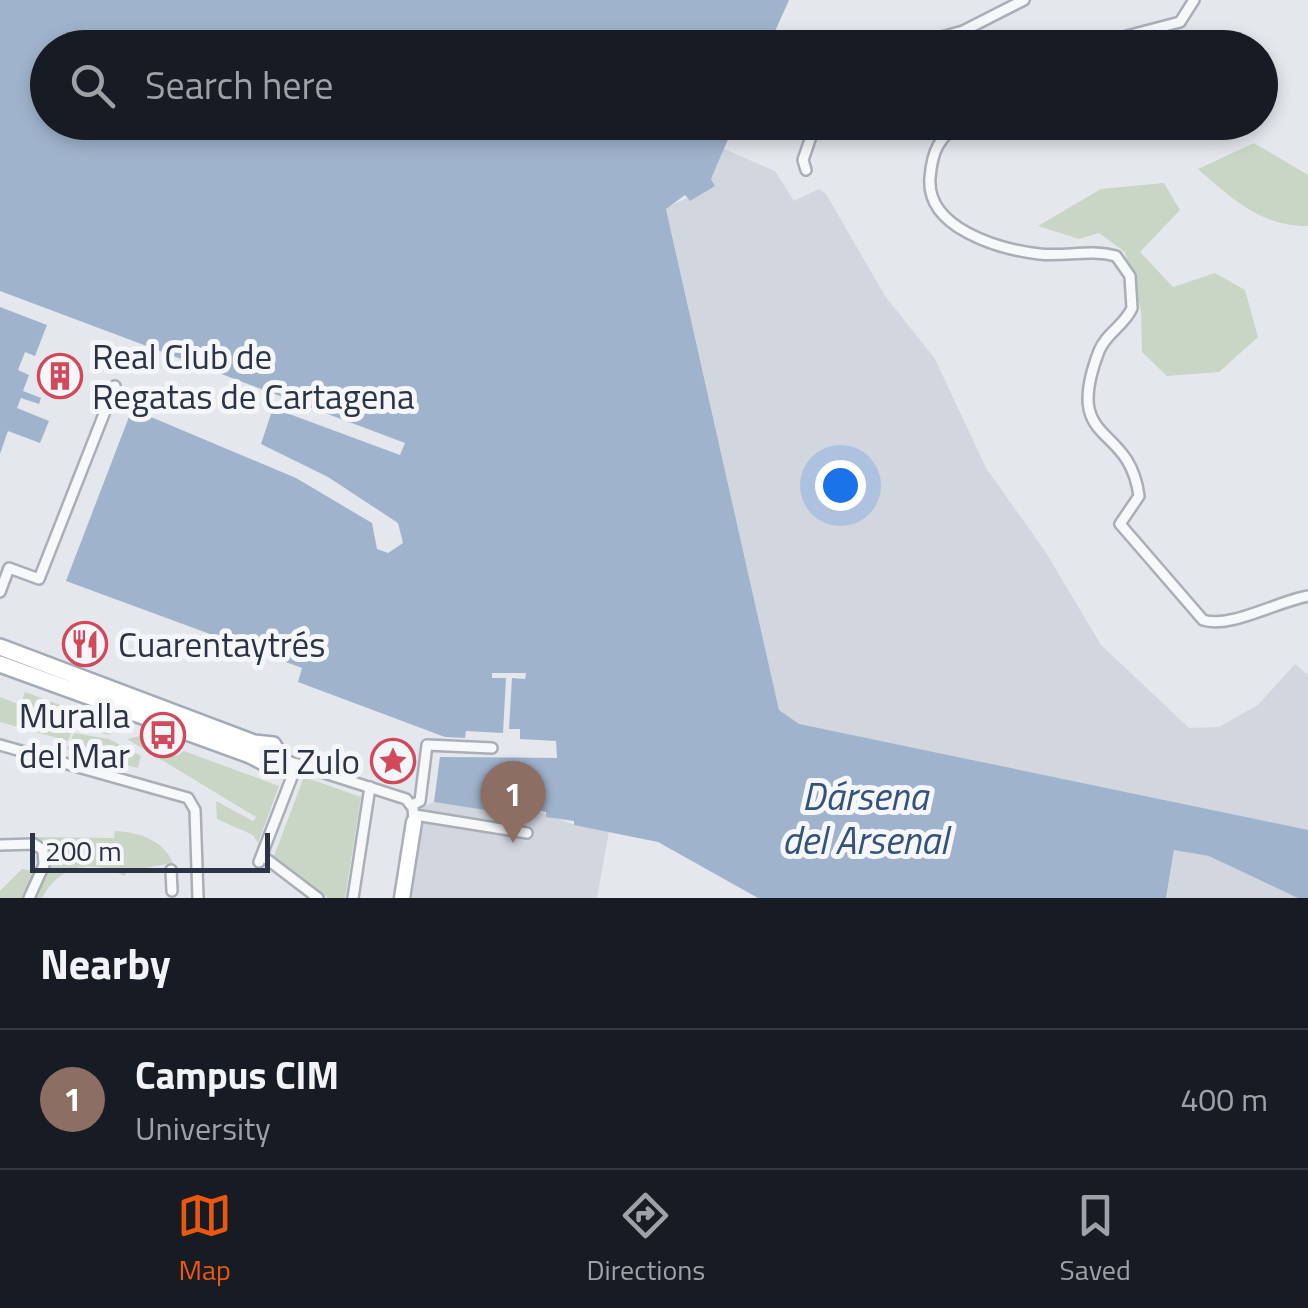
<!DOCTYPE html>
<meta charset="utf-8">
<style>
body{margin:0;font-family:"Titillium Web",sans-serif;background:#242831;color:#f1f3f6}
.scale{position:absolute;left:30px;bottom:25px;width:240px;box-sizing:border-box;padding-left:10px;border:5px solid #2b3445;border-top:0;font-size:28px;line-height:35px;white-space:nowrap;color:#2b3445;-webkit-text-stroke:8px #f4f6f9;paint-order:stroke}
.you{position:absolute;left:840px;top:485px;width:35px;height:35px;margin:-25px;border:8px solid #fff;border-radius:50%;background:#1a73e8;box-shadow:0 0 0 15px #1a73e833}
.badge{display:grid;place-items:center;width:65px;height:65px;border-radius:50%;background:#ea580c;color:#fff;font-size:32px;font-weight:700}
.pin{position:absolute;translate:-50% -82px;filter:drop-shadow(0 2px 5px #0008)}
.pin::after{content:'';position:absolute;top:52px;width:35px;height:30px;background:inherit;clip-path:polygon(0 0,100% 0,50% 100%)}
.list{margin:0;padding:0;list-style:none}
h2{display:flex;justify-content:space-between;align-items:center;height:130px;margin:0;padding:0 40px;font-size:42px}
h2 small{font-size:32px;font-weight:400;color:#9ea1a6}
.list li{display:grid;grid-template-columns:65px 1fr auto;gap:30px;align-items:center;box-sizing:border-box;height:140px;padding:0 40px;border-top:2px solid #363941}
.list b{display:block;font-size:38px;white-space:nowrap}
.list p{margin:0;font-size:32px;white-space:nowrap;color:#9ea1a6}
.list em{font-size:32px;font-style:normal;color:#9ea1a6}
.icon{flex:none;width:55px;height:55px;fill:none;stroke:currentColor;stroke-width:2;stroke-linecap:round;stroke-linejoin:round}
.map{position:relative;flex:none;width:1308px;height:898px;overflow:hidden}
.search{position:absolute;background:#171b24;box-shadow:0 5px 15px #0003;left:30px;right:30px;top:30px;height:110px;display:flex;align-items:center;gap:25px;box-sizing:border-box;padding:0 35px;border-radius:55px;color:#9ea1a6;font-size:38px}
.sheet{height:270px;background:#171b24}
nav{display:flex;justify-content:space-around;align-items:center;box-sizing:border-box;height:140px;border-top:2px solid #363941;background:#171b24;font-size:28px;color:#9ea1a6}
nav a{display:grid;justify-items:center;gap:5px}
nav .on{color:#ea580c}
.map>svg:first-child{display:block}
.built{fill:#d2d6de}
.green{fill:#c9d6c5}
.water{fill:#9fb4cc}
.lines{fill:none;stroke-linecap:round;stroke-linejoin:round}
.street-casing{stroke:#a9aeb7;stroke-width:14}
.secondary-casing{stroke:#a9aeb7;stroke-width:19}
.primary-casing{stroke:#a3abb8;stroke-width:20}
.street{stroke:#f7f8fa;stroke-width:9}
.secondary{stroke:#fff;stroke-width:14}
.primary{stroke:#fff;stroke-width:15}
.labels{text-anchor:middle;dominant-baseline:central;stroke-width:10;stroke-linejoin:round;paint-order:stroke}
.poi-label{font-size:35px;fill:#2b3445;stroke:#f4f6f9;text-anchor:start}
.water-label{font-size:38px;font-style:italic;fill:#34527a;stroke:#f4f6f9}
</style>
<div class="map">
<svg width="1308" height="898" viewBox="0 0 1308 898">
<rect width="100%" height="100%" fill="#e4e7ec"/>
<g class="built">
<path d="M724,149L775,171L794,201L819,189L826,194L885,296L935,359L986,468L1045,551L1101,645L1189,728L1219,727L1258,705L1295,664L1308,675V898H1166L1174,850L798,724L779,710L666,208L714,185L711,179Z"/>
<path d="M434,802L529,817L531,809L575,825L609,831L597,898H410L422,807Z"/>
</g>
<g class="green">
<path d="M1254,143L1308,175V226C1262,227 1231,198 1198,169Z"/>
<path d="M1164,183L1180,210L1140,252L1173,287L1215,273L1245,290L1258,337L1219,372L1167,376L1142,352L1141,310L1125,252L1099,233L1079,239L1038,226L1101,189Z"/>
<path d="M25,692L90,716L111,735L73,728L68,741L0,722V697L20,705Z"/>
<path d="M74,733L109,739L141,756L138,768L67,749Z"/>
<path d="M140,736L177,756L184,751L279,786L258,843L253,835L217,819L216,801L253,821L256,817L127,739Z"/>
<path d="M304,777L361,797L345,898H328L274,856Z"/>
<path d="M115,831C139,832 163,840 173,863L128,871L124,876C93,859 59,865 42,898H0V891L22,869L34,871L40,866L42,854L33,847L35,837L114,838Z"/>
</g>
<g class="water">
<path d="M0,0H789L768,47L48,48V122L735,123L711,179L715,186L690,201L685,195L666,209L779,710L799,724L1308,830V898H1298L1209,856L1174,850L1166,898H758L658,842L574,825V821L546,817V812L531,809L529,817L434,802L440,757L557,758L556,741L520,739V729H509L512,678L525,679L526,673H492V678H506L503,733L466,731L465,738L445,737L298,682L302,668L66,581L132,409L296,478L372,523L377,549L388,553L403,543L398,523L328,477L261,444L273,408L400,455L405,443L0,291Z"/>
<path d="M0,307L47,325L35,356L25,352L18,370L29,375L23,391L41,398L39,404L21,398L17,408L49,421L40,443L8,431L0,454Z"/>
</g>
<g class="lines">
<defs>
<g id="street">
<path d="M902,48L963,31L1024,0"/>
<path d="M1081,48L1180,22L1194,0"/>
<path d="M963,122C939,136 932,151 930,178C926,228 998,249 1039,254C1065,257 1090,249 1116,256L1130,276L1132,308C1125,325 1106,333 1099,351C1062,448 1129,420 1139,496L1120,524L1203,620C1229,629 1276,602 1308,596"/>
<path d="M806,170L803,160L816,122"/>
<path d="M0,592L9,568L39,579L115,386"/>
<path d="M0,745L188,798L195,810L198,898"/>
<path d="M281,759L406,799L413,808L414,822"/>
<path d="M412,805L420,801L427,745L492,748"/>
<path d="M415,815L527,833"/>
<path d="M0,845L34,844L43,850L44,865L29,898"/>
<path d="M264,857L318,898"/>
<path d="M259,862L297,764"/>
<path d="M171,870L172,891"/>
<path d="M353,898L370,787"/>
</g>
<path id="secondary" d="M402,898L414,822"/>
<path id="primary" d="M0,647L254,743L273,745L281,759L273,767L250,755L0,664"/>
</defs>
<use href="#street" class="street-casing"/>
<use href="#secondary" class="secondary-casing"/>
<use href="#primary" class="primary-casing"/>
<use href="#street" class="street"/>
<use href="#secondary" class="secondary"/>
<use href="#primary" class="primary"/>
</g>
<defs>
<symbol id="building-ring" viewBox="-11 -11 22 22"><circle r="9.5" fill="#f4f6f9" stroke="#d1495b" stroke-width="1.5"/><path d="M-4-6H4V6H1V3H-1V6H-4ZM-2.5-4.3h1.7v1.8h-1.7ZM.8-4.3h1.7v1.8H.8ZM-2.5-1h1.7V.8h-1.7ZM.8-1h1.7V.8H.8Z" fill="#d1495b"/></symbol>
<symbol id="restaurant-ring" viewBox="-11 -11 22 22"><circle r="9.5" fill="#f4f6f9" stroke="#d1495b" stroke-width="1.5"/><path d="M-5-6h1v4h1v-4h1v4h1v-4h1v5L-1.5 .5V6h-2V.5L-5-1ZM5-6V6H3V1.5H1.5Q1.5-4 5-6Z" fill="#d1495b"/></symbol>
<symbol id="bus-ring" viewBox="-11 -11 22 22"><circle r="9.5" fill="#f4f6f9" stroke="#d1495b" stroke-width="1.5"/><path d="M-5-6H5V4H4V6H2V4H-2V6H-4V4H-5ZM-3.5-4V0h7V-4ZM-3.5 1.2v1.5H-2V1.2ZM2 1.2v1.5H3.5V1.2Z" fill="#d1495b"/></symbol>
<symbol id="sight-ring" viewBox="-11 -11 22 22"><circle r="9.5" fill="#f4f6f9" stroke="#d1495b" stroke-width="1.5"/><path d="M0-6L1.8-2.2L6-1.7L2.9 1.2L3.7 5.4L0 3.3L-3.7 5.4L-2.9 1.2L-6-1.7L-1.8-2.2Z" fill="#d1495b"/></symbol>
</defs>
<g fill-rule="evenodd">
<use href="#building-ring" x="35" y="351" width="50" height="50"/>
<use href="#restaurant-ring" x="60" y="619" width="50" height="50"/>
<use href="#bus-ring" x="138" y="710" width="50" height="50"/>
<use href="#sight-ring" x="368" y="736" width="50" height="50"/>
</g>
<g class="labels">
<g class="poi-label">
<text x="92" y="356">Real Club de<tspan x="92" dy="40">Regatas de Cartagena</tspan></text>
<text x="118" y="644">Cuarentaytrés</text>
<text x="130" y="715" text-anchor="end">Muralla<tspan x="130" dy="40">del Mar</tspan></text>
<text x="360" y="761" text-anchor="end">El Zulo</text>
</g>
<g class="water-label">
<text x="865" y="796">Dársena<tspan x="865" dy="44">del Arsenal</tspan></text>
</g>
</g>
</svg>
<div class="scale">200 m</div>
<div class="you"></div>
<div class="pin badge" style="left:513px;top:843px;background:#8d6e63">1</div>
<div class="search"><svg class="icon" aria-label="search" viewBox="0 0 24 24"><circle cx="10" cy="10" r="6"/><path d="M15 15l6 6"/></svg>Search here</div>
</div>
<section class="sheet">
<h2>Nearby<small></small></h2>
<ul class="list">
<li><span class="badge" style="background:#8d6e63">1</span><div><b>Campus CIM</b><p>University</p></div><em>400 m</em></li>
</ul>
</section>
<nav>
<a class="on"><svg class="icon" aria-label="map" viewBox="0 0 24 24"><path d="M3 6l6-2 6 2 6-2v14l-6 2-6-2-6 2zM9 4v14M15 6v14"/></svg>Map</a>
<a><svg class="icon" aria-label="directions" viewBox="0 0 24 24"><path d="M12 3l9 9-9 9-9-9zM9 14v-3h6M13 9l2 2-2 2"/></svg>Directions</a>
<a><svg class="icon" aria-label="saved" viewBox="0 0 24 24"><path d="M7 4h10v16l-5-4-5 4z"/></svg>Saved</a>
</nav>
